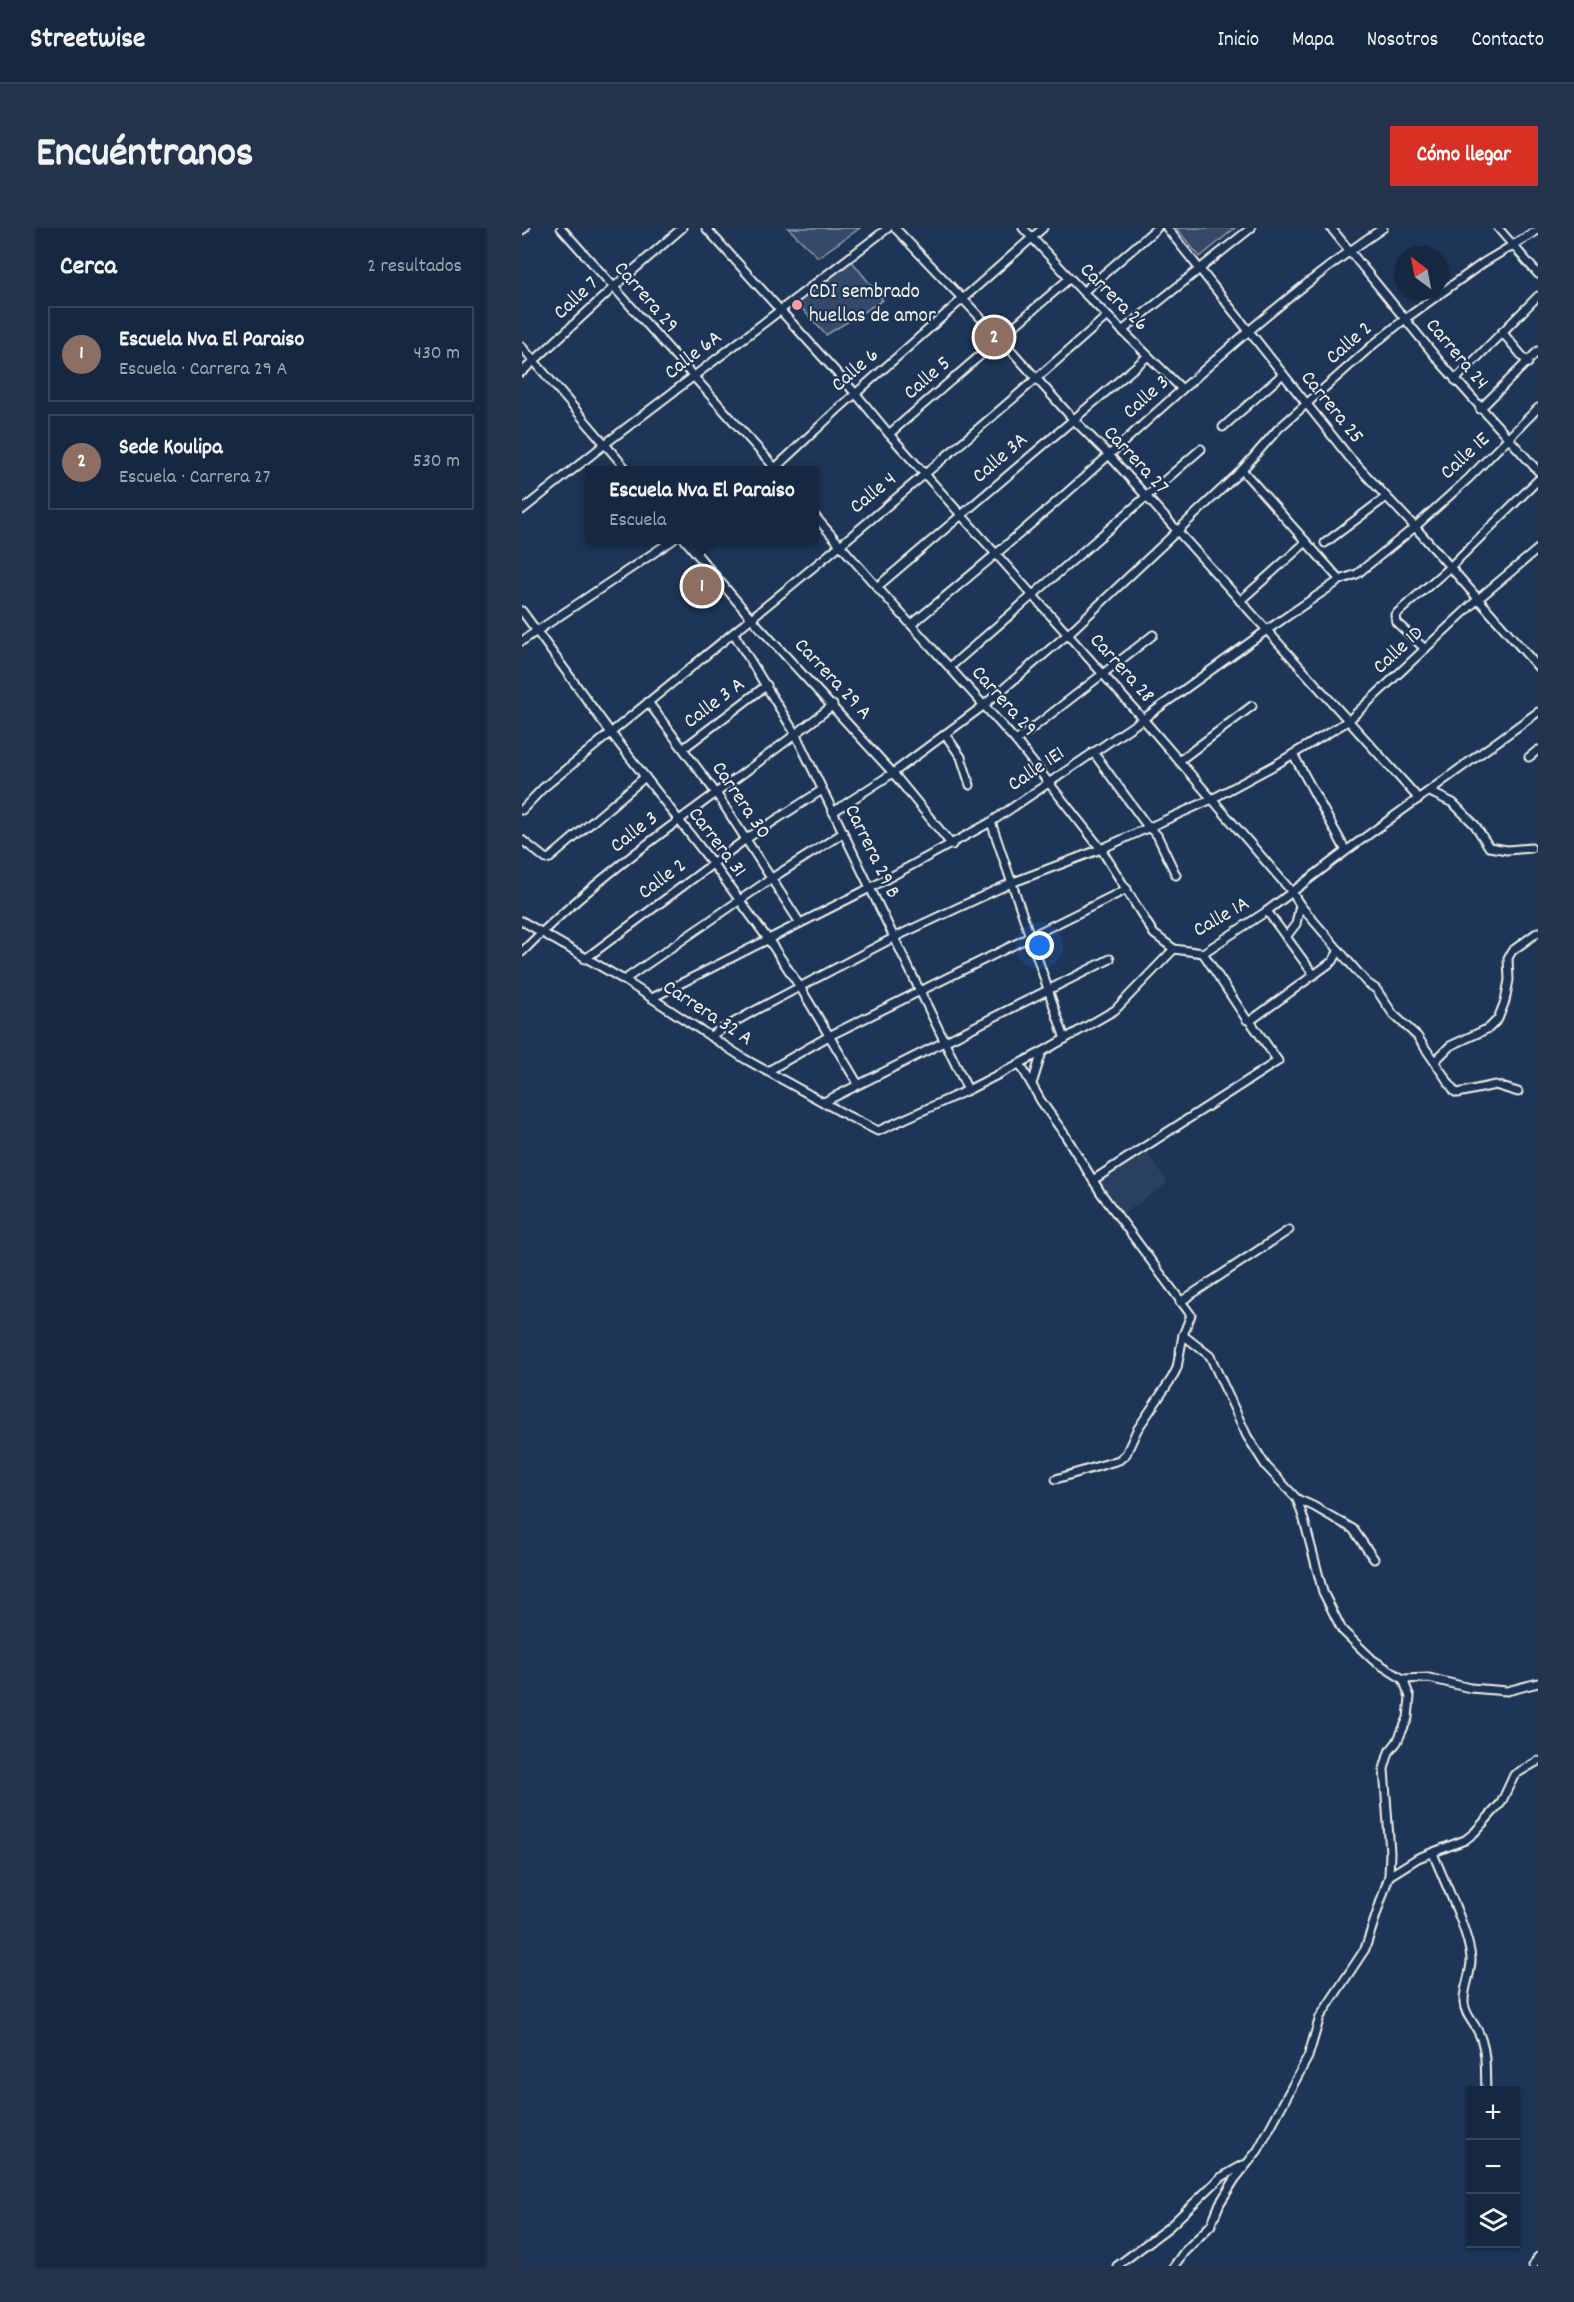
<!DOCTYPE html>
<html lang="es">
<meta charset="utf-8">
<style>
body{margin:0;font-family:Dekko,sans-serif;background:#23344c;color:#f1f3f6}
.controls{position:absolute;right:18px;bottom:18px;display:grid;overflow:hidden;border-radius:0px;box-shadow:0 2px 4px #0004}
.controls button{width:54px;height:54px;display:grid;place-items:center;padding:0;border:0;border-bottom:2px solid #35445a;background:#162841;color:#f1f3f6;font:30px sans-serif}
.compass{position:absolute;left:872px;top:18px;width:54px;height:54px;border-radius:50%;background:#162841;box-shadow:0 2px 4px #0004;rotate:328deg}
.you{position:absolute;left:518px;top:718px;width:21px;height:21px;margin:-15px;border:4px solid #fff;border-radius:50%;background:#1a73e8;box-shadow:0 0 0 9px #1a73e833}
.badge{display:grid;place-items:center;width:39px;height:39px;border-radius:50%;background:#d93025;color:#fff;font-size:20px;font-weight:700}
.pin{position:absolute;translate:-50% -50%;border:3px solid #fff;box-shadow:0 2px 6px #0006}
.popup{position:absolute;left:63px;top:238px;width:234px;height:78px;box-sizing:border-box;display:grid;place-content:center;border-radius:0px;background:#162841;filter:drop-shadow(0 2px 4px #0005);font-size:20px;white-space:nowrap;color:#9ea6b1}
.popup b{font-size:22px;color:#f1f3f6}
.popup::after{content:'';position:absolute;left:50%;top:100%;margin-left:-12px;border:12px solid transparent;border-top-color:#162841}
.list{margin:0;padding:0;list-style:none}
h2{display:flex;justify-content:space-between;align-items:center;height:78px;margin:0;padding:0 24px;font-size:26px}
h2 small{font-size:20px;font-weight:400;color:#9ea6b1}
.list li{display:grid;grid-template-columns:39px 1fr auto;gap:18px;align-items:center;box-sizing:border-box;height:96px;margin:0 12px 12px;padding:0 12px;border:2px solid #35445a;border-radius:0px}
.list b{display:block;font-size:22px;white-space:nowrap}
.list p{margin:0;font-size:20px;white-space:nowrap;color:#9ea6b1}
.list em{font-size:20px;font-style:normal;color:#9ea6b1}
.icon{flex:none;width:33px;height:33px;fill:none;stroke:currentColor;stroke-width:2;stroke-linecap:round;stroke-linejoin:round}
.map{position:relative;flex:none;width:1016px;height:2038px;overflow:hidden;border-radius:0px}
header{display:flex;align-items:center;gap:36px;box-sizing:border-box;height:84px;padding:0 30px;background:#162841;border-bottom:2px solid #35445a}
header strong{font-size:28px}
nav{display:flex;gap:33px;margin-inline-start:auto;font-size:21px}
.intro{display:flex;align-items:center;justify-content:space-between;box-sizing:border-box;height:144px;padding:0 36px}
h1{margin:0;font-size:42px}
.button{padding:15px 27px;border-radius:0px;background:#d93025;color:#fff;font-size:21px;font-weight:700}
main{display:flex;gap:36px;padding:0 36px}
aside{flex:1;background:#162841;border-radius:0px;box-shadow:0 2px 4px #0004}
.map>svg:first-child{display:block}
.built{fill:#2a4060}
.green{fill:#354a67;stroke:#949ea8;stroke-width:1.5}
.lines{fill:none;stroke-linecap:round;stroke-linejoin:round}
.street-casing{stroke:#f4f1e8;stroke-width:11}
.street{stroke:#1d3557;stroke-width:7}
.poi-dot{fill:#ff9aa2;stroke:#1d3557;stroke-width:2}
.labels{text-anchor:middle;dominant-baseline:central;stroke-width:4.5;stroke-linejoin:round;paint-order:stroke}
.poi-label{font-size:21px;fill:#f4f1e8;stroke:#1d3557;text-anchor:start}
.street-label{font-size:21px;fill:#f4f1e8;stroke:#1d3557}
</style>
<header>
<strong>Streetwise</strong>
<nav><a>Inicio</a><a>Mapa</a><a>Nosotros</a><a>Contacto</a></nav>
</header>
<div class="intro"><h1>Encuéntranos</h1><a class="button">Cómo llegar</a></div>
<main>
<aside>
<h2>Cerca<small>2 resultados</small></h2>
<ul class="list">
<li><span class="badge" style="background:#8d6e63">1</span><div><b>Escuela Nva El Paraiso</b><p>Escuela · Carrera 29 A</p></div><em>430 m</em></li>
<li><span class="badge" style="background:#8d6e63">2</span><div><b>Sede Koulipa</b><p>Escuela · Carrera 27</p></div><em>530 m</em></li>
</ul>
</aside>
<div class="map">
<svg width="1016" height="2038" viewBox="0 0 1016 2038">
<rect width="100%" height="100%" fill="#1d3557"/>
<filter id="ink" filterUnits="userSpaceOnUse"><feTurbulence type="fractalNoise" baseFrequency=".0167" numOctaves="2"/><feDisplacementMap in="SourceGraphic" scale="12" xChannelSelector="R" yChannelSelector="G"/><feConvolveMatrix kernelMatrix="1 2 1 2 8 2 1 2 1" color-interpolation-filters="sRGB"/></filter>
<g filter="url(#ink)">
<path class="built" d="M623,921L646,955L599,987L575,952Z"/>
<g class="green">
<path d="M266,0H338L296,29Z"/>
<path d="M654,0H713L678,29Z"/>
<path d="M328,31L361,72L304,107L274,74Z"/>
</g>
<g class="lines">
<defs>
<g id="street">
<path d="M39,0L255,242"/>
<path d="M184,0L334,166L367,206L621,491L770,664L778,677L845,755L854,761L871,786L895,808L933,864L936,865L973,857L996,864"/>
<path d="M373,0L478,110L551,191L587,227L897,571"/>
<path d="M501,0L561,64L660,161"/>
<path d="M645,0L827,229L893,299L1016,439"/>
<path d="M809,0L918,134L1016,243"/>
<path d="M976,0L1016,46"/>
<path d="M0,2L3,0"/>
<path d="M561,64L635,0"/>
<path d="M600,103L729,0"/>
<path d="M980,104L1006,135"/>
<path d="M0,119L105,242"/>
<path d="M0,144L92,59L160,0"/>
<path d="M933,152L1016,68"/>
<path d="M958,181L1016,123"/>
<path d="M701,199L761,146"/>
<path d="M367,206L548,50"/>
<path d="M251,242L315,182L521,0"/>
<path d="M720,242L818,352"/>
<path d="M0,282L83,216L366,0"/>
<path d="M292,287L355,359L494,513L579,621L632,706L652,721"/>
<path d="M163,312L229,390L371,545L430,617"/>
<path d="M803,315L864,269"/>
<path d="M355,359L626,128"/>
<path d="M718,373L784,314"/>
<path d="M0,383L89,505L191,636L246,711L278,759L336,856"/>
<path d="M390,396C457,341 523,285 587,227C675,148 763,66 861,0"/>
<path d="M212,406L274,507L446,862"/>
<path d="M0,413L151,312"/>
<path d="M903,421L874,394L873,387L928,339L1016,252"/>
<path d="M428,439L679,221"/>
<path d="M126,474L194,565L278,695"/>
<path d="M423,506L439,529L448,557"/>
<path d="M494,513L631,407"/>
<path d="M162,520L245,457"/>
<path d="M571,524L626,599L635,607L654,647"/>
<path d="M771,526L824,623"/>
<path d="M1007,529L1016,522"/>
<path d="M657,533L730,478"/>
<path d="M908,564L931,575L953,597L967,619L985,622L1009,620"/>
<path d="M0,582L21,560C211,405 402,252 585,88"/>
<path d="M311,584L371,545L461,478L546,406L720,242L756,201L852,116L883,91L961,35L1016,2"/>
<path d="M469,594L543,811"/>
<path d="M0,612L24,631L28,630L123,549"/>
<path d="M745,683L792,747"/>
<path d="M0,693L102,752L223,831L326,888L356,903L446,862L520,824L593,782L652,721L681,725L745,683L824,623L1016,484"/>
<path d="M764,709L774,696L778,677"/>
<path d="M0,724C93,629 208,560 311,477"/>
<path d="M63,731L224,611L300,562"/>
<path d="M102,752L250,650L321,605"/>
<path d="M130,770L348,660L469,594L621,491L745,402L818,352L835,346L893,299L947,250L1016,180"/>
<path d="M728,793L811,733L817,722"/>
<path d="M188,808L232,783L373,709L489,655L579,621L690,571L753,537L826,493L955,372L1016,321"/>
<path d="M913,833L928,818L967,800L976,791L983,773L987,752L986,730L990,723L1016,704"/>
<path d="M498,836L519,873L543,907L579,965L669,1087L661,1107L655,1140L650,1150L615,1202L604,1226L597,1232L534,1251"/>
<path d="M246,843L307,808L605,661"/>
<path d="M510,856L520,824"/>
<path d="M302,874L588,731"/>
<path d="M571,952L756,833L728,793L725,792L681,725"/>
<path d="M658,1074L767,1002"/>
<path d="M775,1271L791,1278L831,1301L852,1331"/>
<path d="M881,1451L907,1450L948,1460L985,1463L1016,1455"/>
<path d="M911,1625C922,1654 946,1701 949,1730C950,1745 941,1760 942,1775C943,1788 954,1796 958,1808C965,1825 963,1844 964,1862"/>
<path d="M867,1648L896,1630L943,1612L952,1605L979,1575L992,1547L1016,1533"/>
<path d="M595,2038L647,1999L698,1950L721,1937"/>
<path d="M652,2038L662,2024L689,1997L698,1975L713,1951L736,1922L786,1829L798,1789L843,1721L867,1648L868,1624L862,1541L867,1524L875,1514L886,1490L888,1469L881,1451L851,1432L820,1402L801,1364L782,1292L775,1271L744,1238L725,1208L688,1128L661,1107"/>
<path d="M1011,2038L1016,2029"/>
</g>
</defs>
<use href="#street" class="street-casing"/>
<use href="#street" class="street"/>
</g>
</g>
<circle class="poi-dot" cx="275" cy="77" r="6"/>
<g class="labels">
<g class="poi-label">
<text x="287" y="65">CDI sembrado<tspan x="287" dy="24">huellas de amor</tspan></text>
</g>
<g class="street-label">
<text transform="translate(123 70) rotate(49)">Carrera 29</text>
<text transform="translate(591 70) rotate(45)">Carrera 26</text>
<text transform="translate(55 71) rotate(-43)">Calle 7</text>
<text transform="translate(828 116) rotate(-41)">Calle 2</text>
<text transform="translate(934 127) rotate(50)">Carrera 24</text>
<text transform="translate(172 128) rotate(-38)">Calle 6A</text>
<text transform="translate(334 143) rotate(-41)">Calle 6</text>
<text transform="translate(406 151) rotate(-41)">Calle 5</text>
<text transform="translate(625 170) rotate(-42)">Calle 3</text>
<text transform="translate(809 180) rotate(51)">Carrera 25</text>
<text transform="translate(944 229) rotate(-43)">Calle 1E</text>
<text transform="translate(479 231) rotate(-41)">Calle 3A</text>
<text transform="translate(613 233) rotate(47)">Carrera 27</text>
<text transform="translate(352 266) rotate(-39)">Calle 4</text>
<text transform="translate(877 423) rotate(-43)">Calle 1D</text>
<text transform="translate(599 441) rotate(48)">Carrera 28</text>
<text transform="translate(310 452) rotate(47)">Carrera 29 A</text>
<text transform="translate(481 474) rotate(48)">Carrera 29</text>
<text transform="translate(193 476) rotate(-37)">Calle 3 A</text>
<text transform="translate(515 542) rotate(-34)">Calle 1E1</text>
<text transform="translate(218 573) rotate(56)">Carrera 30</text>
<text transform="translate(113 605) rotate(-38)">Calle 3</text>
<text transform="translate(194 615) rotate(53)">Carrera 31</text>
<text transform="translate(349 624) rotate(64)">Carrera 29 B</text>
<text transform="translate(141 652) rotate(-37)">Calle 2</text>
<text transform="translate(700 690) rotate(-30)">Calle 1A</text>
<text transform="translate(185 786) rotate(33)">Carrera 32 A</text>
</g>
</g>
</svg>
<div class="controls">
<button>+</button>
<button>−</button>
<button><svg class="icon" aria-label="layers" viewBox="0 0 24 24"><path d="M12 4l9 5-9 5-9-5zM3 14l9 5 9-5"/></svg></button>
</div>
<svg class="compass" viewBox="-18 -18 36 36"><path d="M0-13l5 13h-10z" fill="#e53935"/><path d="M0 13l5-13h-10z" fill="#9ea6b1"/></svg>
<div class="you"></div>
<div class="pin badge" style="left:180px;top:358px;background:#8d6e63">1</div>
<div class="popup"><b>Escuela Nva El Paraiso</b>Escuela</div>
<div class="pin badge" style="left:472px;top:109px;background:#8d6e63">2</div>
</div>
</main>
